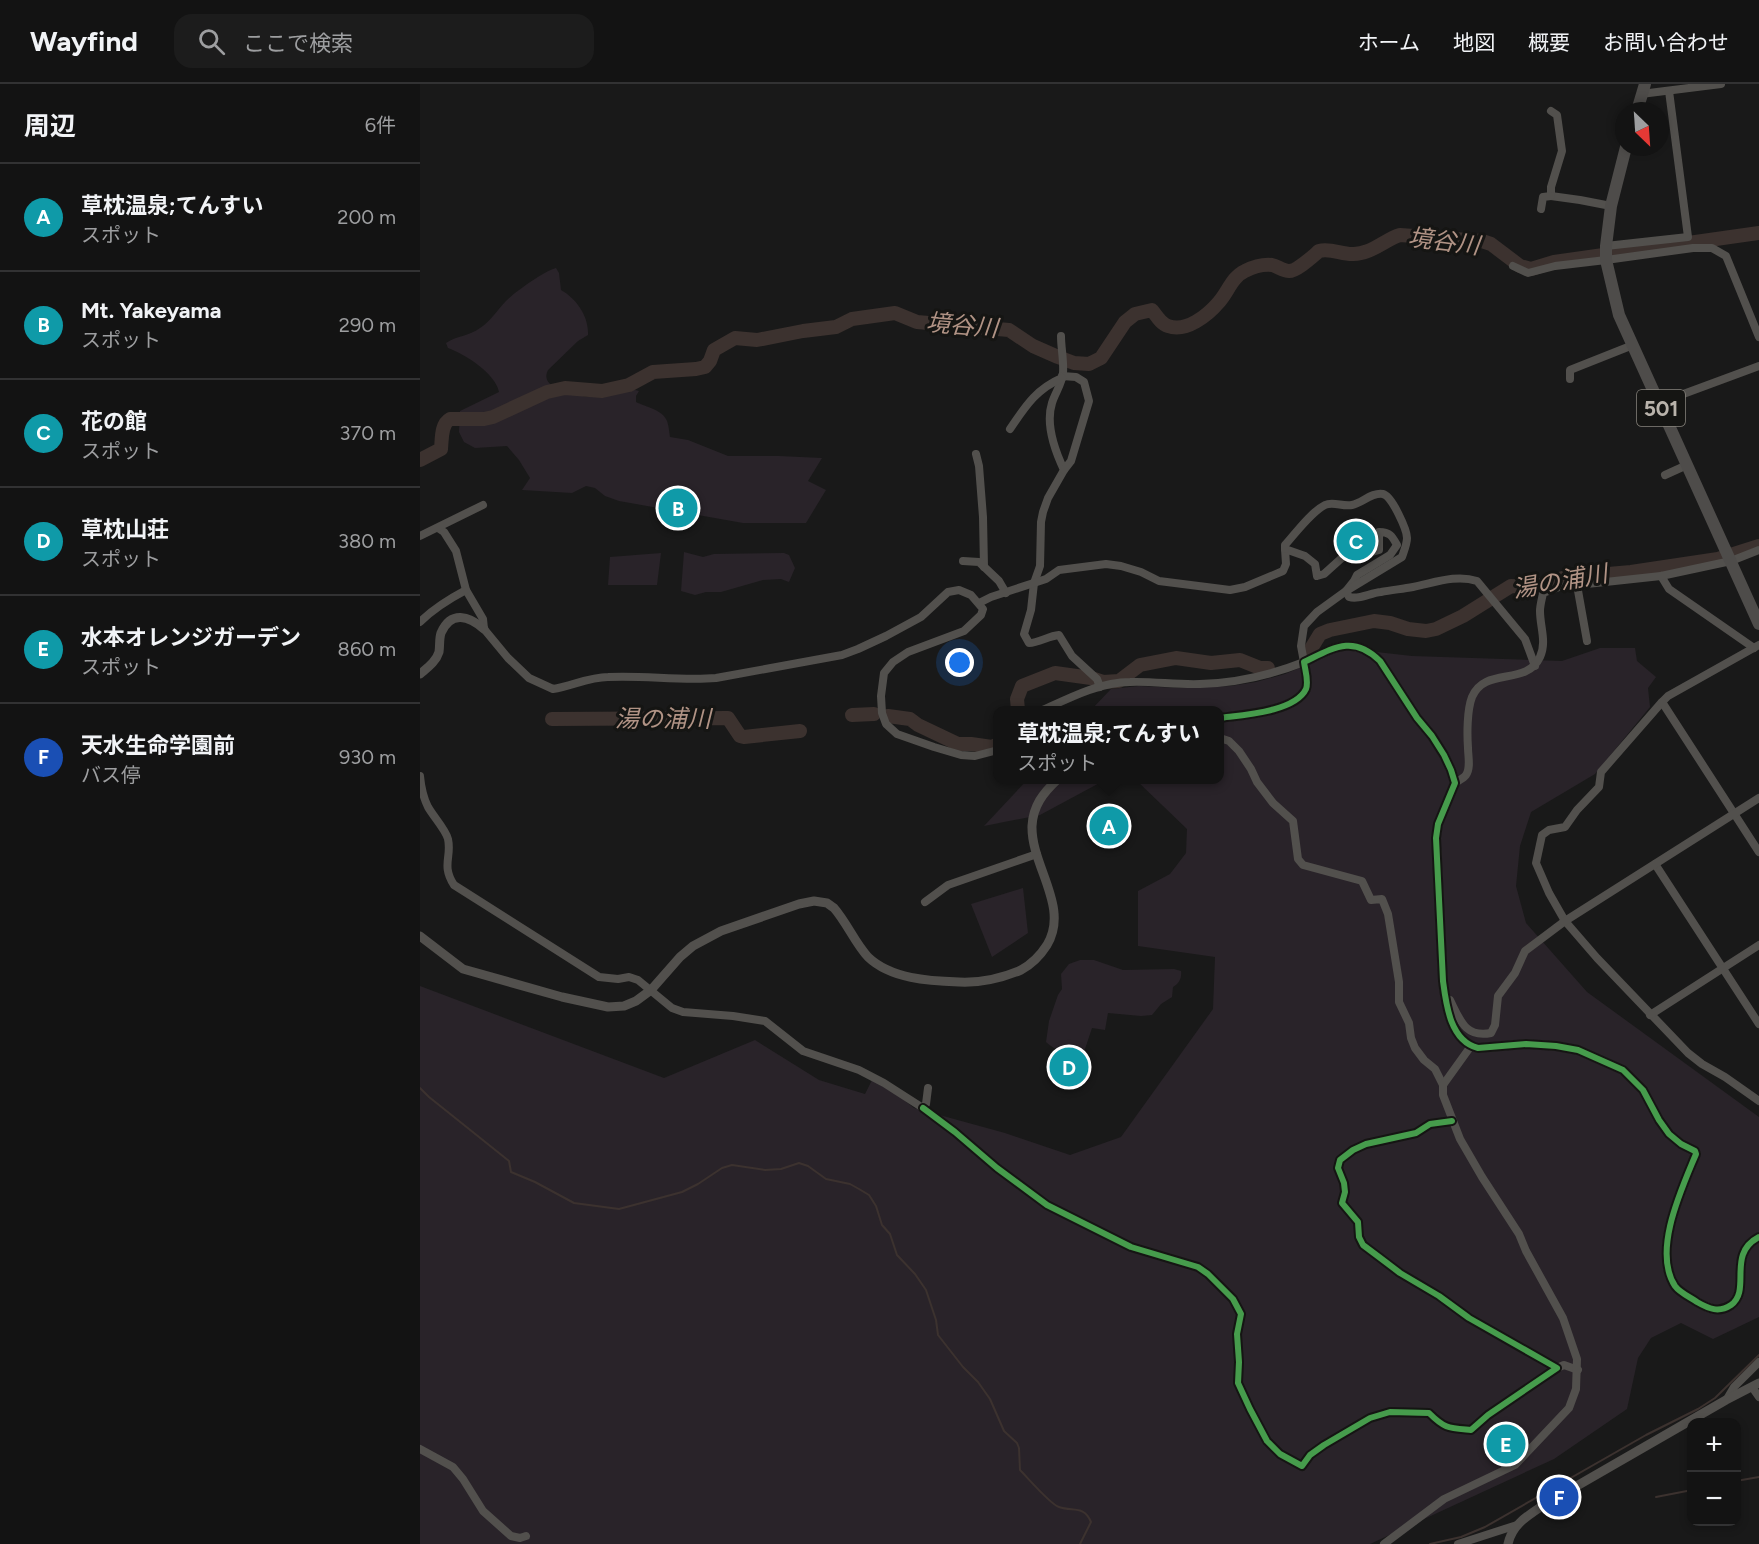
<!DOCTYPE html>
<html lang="ja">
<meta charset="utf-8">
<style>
body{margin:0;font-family:Figtree,"Noto Sans JP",sans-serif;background:#1c1c1c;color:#f1f3f6}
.controls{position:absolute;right:18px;bottom:18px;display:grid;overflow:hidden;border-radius:12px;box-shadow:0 3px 9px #0003}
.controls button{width:54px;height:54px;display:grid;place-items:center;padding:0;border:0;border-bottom:2px solid #323233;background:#131313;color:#f1f3f6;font:30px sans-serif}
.compass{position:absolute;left:1195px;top:18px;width:54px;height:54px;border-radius:50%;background:#131313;box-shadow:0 3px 9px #0003;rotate:155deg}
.you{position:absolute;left:540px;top:579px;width:21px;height:21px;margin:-15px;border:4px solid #fff;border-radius:50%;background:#1a73e8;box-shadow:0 0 0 9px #1a73e833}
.badge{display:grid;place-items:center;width:39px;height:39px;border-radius:50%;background:#817d78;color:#fff;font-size:20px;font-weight:700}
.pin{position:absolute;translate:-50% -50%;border:3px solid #fff;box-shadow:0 2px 6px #0006}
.popup{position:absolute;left:573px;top:622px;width:231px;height:78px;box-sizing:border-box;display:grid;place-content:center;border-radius:12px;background:#131313;filter:drop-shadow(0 2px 4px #0005);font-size:20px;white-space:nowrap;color:#9d9ea0}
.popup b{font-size:22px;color:#f1f3f6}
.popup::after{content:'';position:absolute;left:50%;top:100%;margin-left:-12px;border:12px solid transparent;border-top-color:#131313}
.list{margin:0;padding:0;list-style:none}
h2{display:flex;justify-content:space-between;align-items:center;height:78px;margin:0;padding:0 24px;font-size:26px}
h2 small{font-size:20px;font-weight:400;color:#9d9ea0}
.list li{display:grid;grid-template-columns:39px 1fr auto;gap:18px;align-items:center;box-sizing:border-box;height:108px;padding:0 24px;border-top:2px solid #323233}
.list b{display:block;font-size:22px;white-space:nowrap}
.list p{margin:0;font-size:20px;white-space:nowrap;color:#9d9ea0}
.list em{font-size:20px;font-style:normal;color:#9d9ea0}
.icon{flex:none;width:33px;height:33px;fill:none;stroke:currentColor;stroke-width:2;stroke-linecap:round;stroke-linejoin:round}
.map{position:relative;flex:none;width:1339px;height:1460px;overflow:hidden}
header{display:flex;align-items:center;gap:36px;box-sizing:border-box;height:84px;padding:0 30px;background:#131313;border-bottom:2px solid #323233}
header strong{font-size:28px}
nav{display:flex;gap:33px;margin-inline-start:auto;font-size:21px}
.search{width:420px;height:54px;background:#1c1c1c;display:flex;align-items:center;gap:15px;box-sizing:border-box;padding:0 21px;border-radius:18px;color:#9d9ea0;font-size:22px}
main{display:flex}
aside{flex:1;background:#131313}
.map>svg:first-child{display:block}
.green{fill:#292329}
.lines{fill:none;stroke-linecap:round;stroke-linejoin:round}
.stream{stroke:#3c322f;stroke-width:2}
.river{stroke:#3c322f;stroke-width:14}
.minor{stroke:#52504d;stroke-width:8}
.tertiary{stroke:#52504d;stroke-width:9}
.trunk{stroke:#4e4c4a;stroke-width:12}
.cycleway-casing{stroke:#151513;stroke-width:10}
.cycleway{stroke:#469c4c;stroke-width:6}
.labels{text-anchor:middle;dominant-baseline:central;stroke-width:6;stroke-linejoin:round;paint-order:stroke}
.shield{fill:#151513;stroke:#88847d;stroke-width:1.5}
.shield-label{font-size:21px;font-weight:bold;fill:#b9b3ab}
.water-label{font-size:24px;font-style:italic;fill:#b19385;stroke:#151513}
</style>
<header>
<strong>Wayfind</strong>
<div class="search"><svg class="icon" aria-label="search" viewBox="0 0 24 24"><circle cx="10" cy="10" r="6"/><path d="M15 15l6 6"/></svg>ここで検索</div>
<nav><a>ホーム</a><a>地図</a><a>概要</a><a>お問い合わせ</a></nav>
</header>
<main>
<aside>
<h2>周辺<small>6件</small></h2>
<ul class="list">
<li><span class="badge" style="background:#0f9aa8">A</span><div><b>草枕温泉;てんすい</b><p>スポット</p></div><em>200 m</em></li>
<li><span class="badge" style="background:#0f9aa8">B</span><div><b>Mt. Yakeyama</b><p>スポット</p></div><em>290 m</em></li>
<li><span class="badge" style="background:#0f9aa8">C</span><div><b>花の館</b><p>スポット</p></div><em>370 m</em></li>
<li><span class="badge" style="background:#0f9aa8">D</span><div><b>草枕山荘</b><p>スポット</p></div><em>380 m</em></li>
<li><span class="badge" style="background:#0f9aa8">E</span><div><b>水本オレンジガーデン</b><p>スポット</p></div><em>860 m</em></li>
<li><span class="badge" style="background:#1a4fb4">F</span><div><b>天水生命学園前</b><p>バス停</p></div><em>930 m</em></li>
</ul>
</aside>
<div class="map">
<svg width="1339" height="1460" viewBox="0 0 1339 1460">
<rect width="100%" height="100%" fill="#191919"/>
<g class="green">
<path d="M136,184L139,189L141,206C157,215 169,233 168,251L158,257L128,286C120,302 143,306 154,309C158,310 164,313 168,313C186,312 200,302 219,307L216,312V318C226,323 243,326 247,337C249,342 249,348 250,353L268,356L308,372H359L402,374L388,397L406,406L386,439H323L199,417L185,412L175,404L166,402L152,409L102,406L110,394L99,376L87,362L55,364L44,358L39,348L40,327L79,308C76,290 45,270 28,264L26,259C36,252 49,252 60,244C71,237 77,226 86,217C95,208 124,187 136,184Z"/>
<path d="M264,468L283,473L294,470L364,469L369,471L375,484L369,498L361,495L343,496L301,508H286L275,511L261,507Z"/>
<path d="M241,469L237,501H188L190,473Z"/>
<path d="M1180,564H1215L1217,577L1236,593L1228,604L1230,623L1175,690L1111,728L1100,762L1096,802L1106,839L1167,908L1339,1033V1233L1293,1255L1261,1239L1231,1254L1218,1274L1207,1325L1134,1375L950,1460H0V902L244,994L335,956L399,996L445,1010L452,996L479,1012L494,1024L585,1049L650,1071L701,1053L793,925L795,873L718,862V807L750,790L766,769L767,745L716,696H800V626H671L691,605L719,602L759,604L811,602L836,598L865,590L922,566L930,565L992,572L1142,577Z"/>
<path d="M607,696H685L620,731L564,742Z"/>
<path d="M603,804L608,849L572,873L551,820Z"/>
<path d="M660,876H674L703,886L754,885L761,887C762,894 759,900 753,903L752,913L741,920L732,931L721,932L688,929L685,946L672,944L665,965L662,970C649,971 635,967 626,958L629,937L638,911L642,905L641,890L649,880Z"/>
</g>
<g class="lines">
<g class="stream">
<path d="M0,1004L9,1013L89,1077L91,1088L115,1098L154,1119L199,1125L262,1108L278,1100L302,1084L312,1081L345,1086L361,1085L379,1079L388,1082L406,1095L430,1100L439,1105L449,1111L456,1122L462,1141L470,1150L477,1171L495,1190L506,1206L516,1236L518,1251L543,1283L558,1298L570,1315L584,1347L597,1359L599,1364L600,1386C608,1394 630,1420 639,1423C653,1428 664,1421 671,1438L660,1460"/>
<path d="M1316,1397L1339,1393"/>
<path d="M1236,1413L1272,1406"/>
<path d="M1010,1460L1041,1453L1065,1443L1226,1351L1278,1325L1295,1314L1339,1271"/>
</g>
<g class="river">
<path d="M0,376L21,365C22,354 21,340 30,335H64L73,333L127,308L145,304L182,307L209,301L233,288L276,285L285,283L290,277L294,266L315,254L337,256L383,247L416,243L432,235L475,229L497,238L589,246L613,262L638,273L654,279L669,280L681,274L705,238L715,230L732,226C736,231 741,240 748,242C766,249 788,231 799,218C808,208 812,193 825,187C833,183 843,180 852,181C857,182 863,187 869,187C877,187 893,172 899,167C910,164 921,170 932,170C950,171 964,156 980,151L1062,157L1071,160L1100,182L1111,185L1134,178L1339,149"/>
<path d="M889,568L900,550L910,546L954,537L970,539L988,545L1006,547L1016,545L1043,532L1091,502L1116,503L1143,494L1211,488L1298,475L1339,462"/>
<path d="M598,626L597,615L602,602L635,589L671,594L683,598L699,597L720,581L756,574L791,579L820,576L840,584H848"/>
<path d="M432,631L454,630"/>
<path d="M468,632L490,635L498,641L538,660H551L572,663L578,660"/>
<path d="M132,635L308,634L320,652L324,653L380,647"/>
</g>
<g class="minor">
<path d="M1221,10L1301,0"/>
<path d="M1131,27L1137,31L1142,67L1131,103V112L1160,116L1191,122"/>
<path d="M1121,125L1123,113L1131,112"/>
<path d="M1186,162L1268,153L1249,7"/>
<path d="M1093,182L1108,189L1135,182L1186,176L1273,164H1292L1306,172L1339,253"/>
<path d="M641,252C641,264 644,277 643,289C642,300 635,309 632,319C625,341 635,367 644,386L628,414L623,428L621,438L620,482L614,499L611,526L604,550L609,559C619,559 628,552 639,551L652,572L677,595L680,603"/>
<path d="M642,292L656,293L664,298L669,317L651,377L644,386"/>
<path d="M1150,295V286L1213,261"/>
<path d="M1239,319L1339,282"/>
<path d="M590,345C605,323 616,305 642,294"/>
<path d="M556,370L559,382L563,433L564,483"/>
<path d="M1245,391L1267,381"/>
<path d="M18,444L24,448L36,467L46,506L63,535L64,545L88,574L109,594L133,605C152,602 169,593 188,593C224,591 260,597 296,594L422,571L438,565L466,552L501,533L528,508L539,506L551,511L563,525L561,531L544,547L488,568L473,578L464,589L461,612L462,629L466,640L477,650L514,663L541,671L555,672L578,666"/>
<path d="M0,452L63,421"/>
<path d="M543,477L559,478L579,497L586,509"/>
<path d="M1241,492L1249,505L1334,564"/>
<path d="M1157,501L1167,557"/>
<path d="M559,519L571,513L626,495L639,486L686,480L701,482L721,488L739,497L810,506L825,503L863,487L866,480L865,465L885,472L895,480L897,492L904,490L924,472L942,471L959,466V448C970,448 972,452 977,461L970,471L937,491L934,497L926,507L929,513C939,516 950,509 961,508C971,506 982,505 993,503C1014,499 1036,490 1057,497L1105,555L1115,582"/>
<path d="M0,538C14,524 29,515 46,506"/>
<path d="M1339,561L1248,612L1242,618L1181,688L1179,703L1157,726L1145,743L1129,746L1122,751L1116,779L1129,809L1145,837L1177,874L1268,969L1282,980L1305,993L1339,1017"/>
<path d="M1242,618L1339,768"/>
<path d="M623,626C649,614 680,598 710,598C733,597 757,601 780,600C815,599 851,591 884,578L881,562L884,542L897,528L926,507L982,473C984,467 987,460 987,454C987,446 972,412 963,410C952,408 942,419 932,421C923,423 913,417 905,421C891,428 875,450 865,461V465"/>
<path d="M800,654L809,657L819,667L831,685L837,698L853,719L873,737L878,775L883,781L942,797L951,816L962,815L968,830L979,898V918L989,939L991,954L995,964L1004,976L1015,985L1023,1001"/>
<path d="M0,692C1,703 3,713 8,723C13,732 26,746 28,755C32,773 21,781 34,801L179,893L198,895L209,893L218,896L252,924L263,928L313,932L345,937L383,967L439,986L464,999L503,1024L506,1020L508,1004"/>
<path d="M1035,699C1038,697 1044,694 1046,691C1051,684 1048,672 1048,664C1047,650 1047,626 1052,613C1065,582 1106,603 1120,573C1127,558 1120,543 1120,527C1120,521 1122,515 1123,509L1139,503L1241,492L1311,477L1339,466"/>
<path d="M1235,780L1339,940"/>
<path d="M505,818L528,801L617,770"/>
<path d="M1025,914L1030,916C1040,936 1045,954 1071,949L1075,941L1078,912L1095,889L1105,867L1145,837L1339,714"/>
<path d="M1230,931L1339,861"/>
<path d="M503,1024L535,1048L577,1084L627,1121L711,1163L778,1183L788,1190L813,1215L821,1230L817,1250L819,1278L818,1299L830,1325L847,1357L860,1370L882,1382L890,1371L904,1361L950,1334L970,1328L1009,1329C1025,1345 1029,1344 1051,1346L1068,1331L1137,1284L1049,1234L1019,1212L980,1189L959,1173L943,1161L939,1153L938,1138L922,1119L925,1108L924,1099L918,1084L920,1076L933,1066L946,1060L996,1049L1010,1040L1032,1037"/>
<path d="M1137,1284L1144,1281L1158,1286"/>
<path d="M1332,1303L1339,1313"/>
<path d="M1307,1315L1314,1303L1339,1278"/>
<path d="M0,1365L33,1383L43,1395L63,1427L91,1452L100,1454L106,1452"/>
<path d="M964,1460L1024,1415L1095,1381L1149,1324L1156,1305L1157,1275L1143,1234L1106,1167L1099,1150L1062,1093L1040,1055L1023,1011V1001L1051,962"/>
<path d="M1038,1460L1097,1441"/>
</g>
<g class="tertiary">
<path d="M0,590C7,584 16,578 19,568C20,562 19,555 21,549C31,526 49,532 64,545"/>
<path d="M800,634C822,631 875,628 886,605C889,597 885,586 884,578C913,564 933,550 960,577L997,634L1012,652L1024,671L1031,686L1035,699L1018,740L1016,754L1023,897C1026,920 1030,957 1058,964L1106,960L1136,962L1158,966L1203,986L1223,1006L1239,1036L1249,1050L1261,1060L1275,1067L1276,1070C1262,1104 1232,1167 1255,1202C1260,1209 1270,1213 1277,1218C1289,1225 1299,1229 1311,1221C1332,1206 1306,1170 1339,1153"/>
<path d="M0,852L43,885L142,913L188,923L204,922L216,917L231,906L260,873L273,862L301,847L379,820L394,817L407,819L414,824C427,839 435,859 448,873C471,895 509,897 539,898C561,899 580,895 601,886C612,880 620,872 627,861C650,823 611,782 612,742C613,722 623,709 637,696"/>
<path d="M1088,1460C1092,1441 1107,1432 1122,1422L1306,1316L1339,1299"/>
</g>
<g class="trunk">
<path d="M1217,27L1225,0"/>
<path d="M1206,63L1191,122L1186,162V176L1199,231L1339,540"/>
</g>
<defs>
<g id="cycleway">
<path d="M800,634C822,631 875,628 886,605C889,597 885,586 884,578C913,564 933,550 960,577L997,634L1012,652L1024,671L1031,686L1035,699L1018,740L1016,754L1023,897C1026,920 1030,957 1058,964L1106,960L1136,962L1158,966L1203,986L1223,1006L1239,1036L1249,1050L1261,1060L1275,1067L1276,1070C1262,1104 1232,1167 1255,1202C1260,1209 1270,1213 1277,1218C1289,1225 1299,1229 1311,1221C1332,1206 1306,1170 1339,1153"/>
<path d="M503,1024L535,1048L577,1084L627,1121L711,1163L778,1183L788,1190L813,1215L821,1230L817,1250L819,1278L818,1299L830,1325L847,1357L860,1370L882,1382L890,1371L904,1361L950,1334L970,1328L1009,1329C1025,1345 1029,1344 1051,1346L1068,1331L1137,1284L1049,1234L1019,1212L980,1189L959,1173L943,1161L939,1153L938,1138L922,1119L925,1108L924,1099L918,1084L920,1076L933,1066L946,1060L996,1049L1010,1040L1032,1037"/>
</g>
</defs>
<use href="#cycleway" class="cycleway-casing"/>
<use href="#cycleway" class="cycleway"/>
</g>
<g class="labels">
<rect class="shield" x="1217" y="306" width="48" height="36" rx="4.5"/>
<g class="shield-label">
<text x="1241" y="324">501</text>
</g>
<g class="water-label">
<text transform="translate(1024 157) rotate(7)">境谷川</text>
<text transform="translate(542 241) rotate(5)">境谷川</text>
<text transform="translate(1140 497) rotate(-10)">湯の浦川</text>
<text x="243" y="634">湯の浦川</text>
</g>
</g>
</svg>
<div class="controls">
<button>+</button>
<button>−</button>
</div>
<svg class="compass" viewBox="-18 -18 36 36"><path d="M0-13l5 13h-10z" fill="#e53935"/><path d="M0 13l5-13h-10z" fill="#9d9ea0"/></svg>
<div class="you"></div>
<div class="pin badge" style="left:689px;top:742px;background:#0f9aa8">A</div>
<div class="popup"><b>草枕温泉;てんすい</b>スポット</div>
<div class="pin badge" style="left:258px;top:424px;background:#0f9aa8">B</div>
<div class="pin badge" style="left:936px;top:457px;background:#0f9aa8">C</div>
<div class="pin badge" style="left:649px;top:983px;background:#0f9aa8">D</div>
<div class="pin badge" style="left:1086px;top:1360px;background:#0f9aa8">E</div>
<div class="pin badge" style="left:1139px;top:1413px;background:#1a4fb4">F</div>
</div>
</main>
